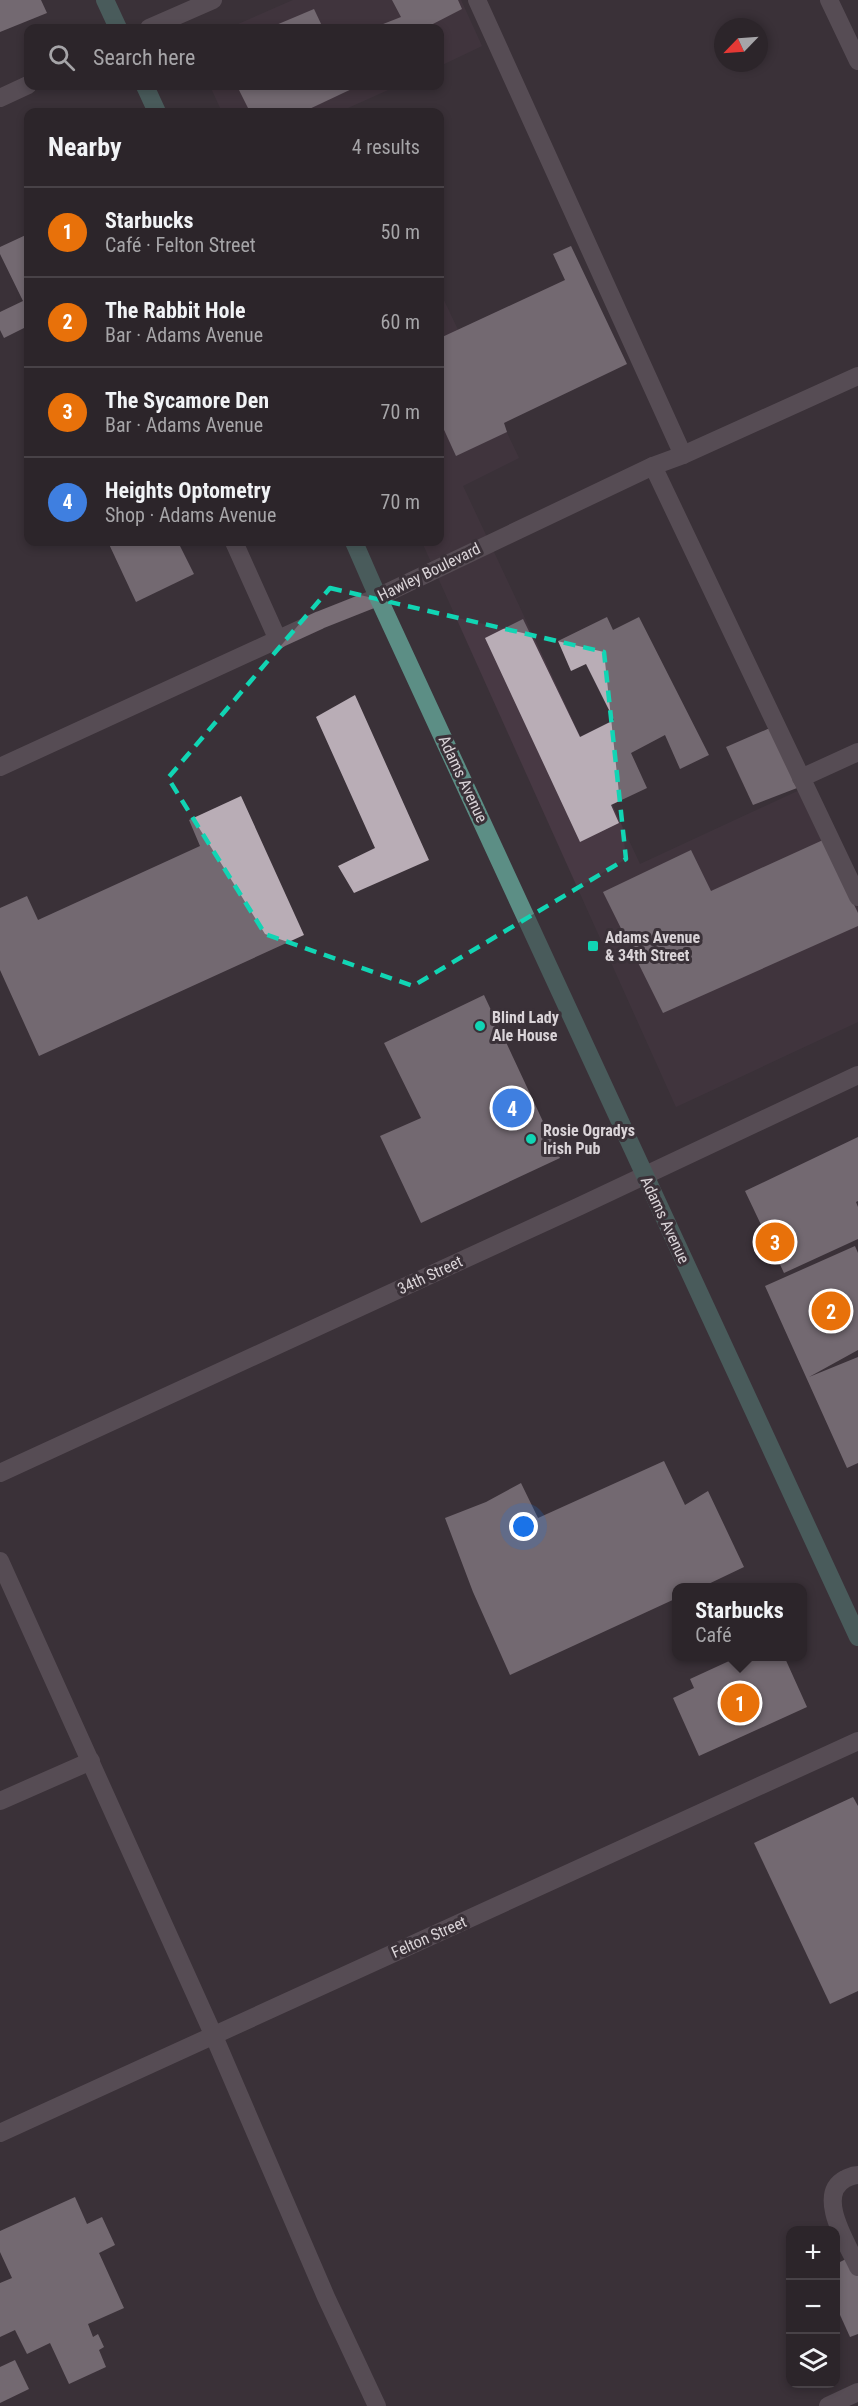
<!DOCTYPE html>
<meta charset="utf-8">
<style>
body{margin:0;font-family:"Roboto Condensed",sans-serif;background:#383136;color:#f1f3f6}
.controls{position:absolute;right:18px;bottom:18px;display:grid;overflow:hidden;border-radius:12px;box-shadow:0 3px 9px #0003}
.controls button{width:54px;height:54px;display:grid;place-items:center;padding:0;border:0;border-bottom:2px solid #484247;background:#2c252a;color:#f1f3f6;font:30px sans-serif}
.compass{position:absolute;left:714px;top:18px;width:54px;height:54px;border-radius:50%;background:#2c252a;box-shadow:0 3px 9px #0003;rotate:245deg}
.you{position:absolute;left:524px;top:1527px;width:21px;height:21px;margin:-15px;border:4px solid #fff;border-radius:50%;background:#1a73e8;box-shadow:0 0 0 9px #1a73e833}
.badge{display:grid;place-items:center;width:39px;height:39px;border-radius:50%;background:#95b2f1;color:#fff;font-size:20px;font-weight:700}
.pin{position:absolute;translate:-50% -50%;border:3px solid #fff;box-shadow:0 2px 6px #0006}
.popup{position:absolute;left:672px;top:1583px;width:135px;height:78px;box-sizing:border-box;display:grid;place-content:center;border-radius:12px;background:#2c252a;filter:drop-shadow(0 2px 4px #0005);font-size:20px;white-space:nowrap;color:#a6a5a8}
.popup b{font-size:22px;color:#f1f3f6}
.popup::after{content:'';position:absolute;left:50%;top:100%;margin-left:-12px;border:12px solid transparent;border-top-color:#2c252a}
.list{margin:0;padding:0;list-style:none}
h2{display:flex;justify-content:space-between;align-items:center;height:78px;margin:0;padding:0 24px;font-size:26px}
h2 small{font-size:20px;font-weight:400;color:#a6a5a8}
.list li{display:grid;grid-template-columns:39px 1fr auto;gap:18px;align-items:center;box-sizing:border-box;height:90px;padding:0 24px;border-top:2px solid #484247}
.list b{display:block;font-size:22px;white-space:nowrap}
.list p{margin:0;font-size:20px;white-space:nowrap;color:#a6a5a8}
.list em{font-size:20px;font-style:normal;color:#a6a5a8}
.icon{flex:none;width:33px;height:33px;fill:none;stroke:currentColor;stroke-width:2;stroke-linecap:round;stroke-linejoin:round}
.map{position:relative;flex:none;width:858px;height:2406px;overflow:hidden}
.search{position:absolute;background:#2c252a;box-shadow:0 3px 9px #0003;left:24px;top:24px;width:420px;height:66px;display:flex;align-items:center;gap:15px;box-sizing:border-box;padding:0 21px;border-radius:12px;color:#a6a5a8;font-size:22px}
.panel{position:absolute;background:#2c252a;box-shadow:0 3px 9px #0003;left:24px;top:108px;width:420px;height:438px;border-radius:12px}
.map>svg:first-child{display:block}
.built{fill:#483944}
.building{fill:#b9adb6}
.lines{fill:none;stroke-linecap:round;stroke-linejoin:round}
.minor{stroke:#796e76;stroke-width:18}
.major{stroke:#5c8e85;stroke-width:18}
.marked{fill:none;stroke:#11d5b4;stroke-width:4.5;stroke-dasharray:12 8;stroke-linejoin:round}
.poi-dot{fill:#11d5b4;stroke:#3a3138;stroke-width:2}
.labels{text-anchor:middle;dominant-baseline:central;stroke-width:6;stroke-linejoin:round;paint-order:stroke}
.street-label{font-size:16px;fill:#dad4d8;stroke:#3a3138}
.poi-label{font-size:16px;font-weight:bold;fill:#dad4d8;stroke:#3a3138;text-anchor:start}
</style>
<div class="map">
<svg width="858" height="2406" viewBox="0 0 858 2406">
<rect width="100%" height="100%" fill="#3a3138"/>
<g class="built">
<path d="M293,0H461L482,46L440,66V28H229Z"/>
<path d="M210,86H397L339,112H222Z"/>
<path d="M440,292L519,458L463,486L640,864L802,789L858,909V1022L676,1107L422,542H440Z"/>
</g>
<g class="building">
<path d="M0,0H41L47,13L0,32Z"/>
<path d="M392,0H458L462,9L429,26L430,28H373L401,17Z"/>
<path d="M314,9L323,28H269Z"/>
<path d="M237,86H358L303,112H250Z"/>
<path d="M28,234V326L4,338L0,330V312L23,301L0,254V247Z"/>
<path d="M571,246L627,364L504,423L507,432L456,456L440,421V338L565,280L553,254Z"/>
<path d="M108,542H178L194,574L136,602Z"/>
<path d="M607,617L613,630L639,617L709,755L680,769L665,735L631,753L647,788L611,805L619,823L580,842L485,638L523,619L580,737L614,720L586,664L571,671L558,641Z"/>
<path d="M355,695L429,860L354,893L338,866L375,848L316,717Z"/>
<path d="M770,728L797,788L753,805L726,747Z"/>
<path d="M241,796L304,935L39,1056L0,970V908L27,896L38,920L200,846L189,820Z"/>
<path d="M823,840L858,913V926L663,1013L603,892L691,850L711,891Z"/>
<path d="M484,995L560,1158L421,1223L380,1136L421,1118L384,1043Z"/>
<path d="M858,1137V1201L856,1202L858,1207V1239L784,1273L745,1191Z"/>
<path d="M855,1246L858,1253V1350L809,1377L858,1357V1463L847,1468L765,1286Z"/>
<path d="M664,1461L685,1505L708,1491L744,1567L700,1588H677V1598L510,1675L473,1592L445,1518L486,1502L521,1483L538,1518Z"/>
<path d="M740,1656H760L761,1659L766,1656H784L807,1707L699,1756L673,1698L694,1688L690,1679Z"/>
<path d="M853,1797L858,1806V1991L830,2004L754,1843Z"/>
<path d="M75,2197L87,2224L102,2217L115,2245L99,2253L124,2308L88,2324L93,2337L98,2334L104,2347L99,2350L106,2367L69,2384L50,2343L27,2354L15,2330L0,2337V2283L12,2278L0,2252V2231Z"/>
<path d="M850,2257L858,2273V2334L850,2337L836,2306V2264Z"/>
<path d="M15,2360L29,2389L0,2403V2367Z"/>
</g>
<g class="lines">
<g class="minor">
<path d="M477,0L683,455"/>
<path d="M829,0L858,61"/>
<path d="M149,28L213,0"/>
<path d="M0,98L28,85"/>
<path d="M653,466L858,897"/>
<path d="M234,542L278,640"/>
<path d="M0,767L320,620L378,597L653,466L683,455L858,376"/>
<path d="M801,778L858,752"/>
<path d="M0,1473L580,1206L858,1075"/>
<path d="M0,1561L213,2034L326,2297L377,2406"/>
<path d="M0,1801L91,1761"/>
<path d="M0,2133L858,1741"/>
<path d="M858,2175C852,2175 850,2177 845,2179C815,2195 848,2245 858,2267"/>
<path d="M828,2406L858,2392"/>
</g>
<g class="major">
<path d="M105,0L118,28"/>
<path d="M145,86L157,112"/>
<path d="M354,542L378,597L858,1637"/>
</g>
</g>
<path d="M0 0H858V2406H0ZM330,588L604,652L626,859L413,986L265,934L168,778Z" fill="#3a3138" fill-opacity=".55" fill-rule="evenodd"/>
<path class="marked" d="M330,588L604,652L626,859L413,986L265,934L168,778Z"/>
<g class="poi-dot">
<rect x="587" y="940" width="12" height="12" rx="3"/>
<circle cx="480" cy="1026" r="6"/>
<circle cx="531" cy="1139" r="6"/>
</g>
<g class="labels">
<g class="street-label">
<text transform="translate(429 572) rotate(-26)">Hawley Boulevard</text>
<text transform="translate(463 779) rotate(65)">Adams Avenue</text>
<text transform="translate(665 1220) rotate(65)">Adams Avenue</text>
<text transform="translate(430 1275) rotate(-25)">34th Street</text>
<text transform="translate(429 1937) rotate(-24)">Felton Street</text>
</g>
<g class="poi-label">
<text x="605" y="937">Adams Avenue<tspan x="605" dy="18">&amp; 34th Street</tspan></text>
<text x="492" y="1017">Blind Lady<tspan x="492" dy="18">Ale House</tspan></text>
<text x="543" y="1130">Rosie Ogradys<tspan x="543" dy="18">Irish Pub</tspan></text>
</g>
</g>
</svg>
<div class="controls">
<button>+</button>
<button>−</button>
<button><svg class="icon" aria-label="layers" viewBox="0 0 24 24"><path d="M12 4l9 5-9 5-9-5zM3 14l9 5 9-5"/></svg></button>
</div>
<svg class="compass" viewBox="-18 -18 36 36"><path d="M0-13l5 13h-10z" fill="#e53935"/><path d="M0 13l5-13h-10z" fill="#a6a5a8"/></svg>
<div class="you"></div>
<div class="pin badge" style="left:740px;top:1703px;background:#e8710a">1</div>
<div class="popup"><b>Starbucks</b>Café</div>
<div class="pin badge" style="left:831px;top:1311px;background:#e8710a">2</div>
<div class="pin badge" style="left:775px;top:1242px;background:#e8710a">3</div>
<div class="pin badge" style="left:512px;top:1108px;background:#3f7fe0">4</div>
<div class="search"><svg class="icon" aria-label="search" viewBox="0 0 24 24"><circle cx="10" cy="10" r="6"/><path d="M15 15l6 6"/></svg>Search here</div>
<section class="panel">
<h2>Nearby<small>4 results</small></h2>
<ul class="list">
<li><span class="badge" style="background:#e8710a">1</span><div><b>Starbucks</b><p>Café · Felton Street</p></div><em>50 m</em></li>
<li><span class="badge" style="background:#e8710a">2</span><div><b>The Rabbit Hole</b><p>Bar · Adams Avenue</p></div><em>60 m</em></li>
<li><span class="badge" style="background:#e8710a">3</span><div><b>The Sycamore Den</b><p>Bar · Adams Avenue</p></div><em>70 m</em></li>
<li><span class="badge" style="background:#3f7fe0">4</span><div><b>Heights Optometry</b><p>Shop · Adams Avenue</p></div><em>70 m</em></li>
</ul>
</section>
</div>
